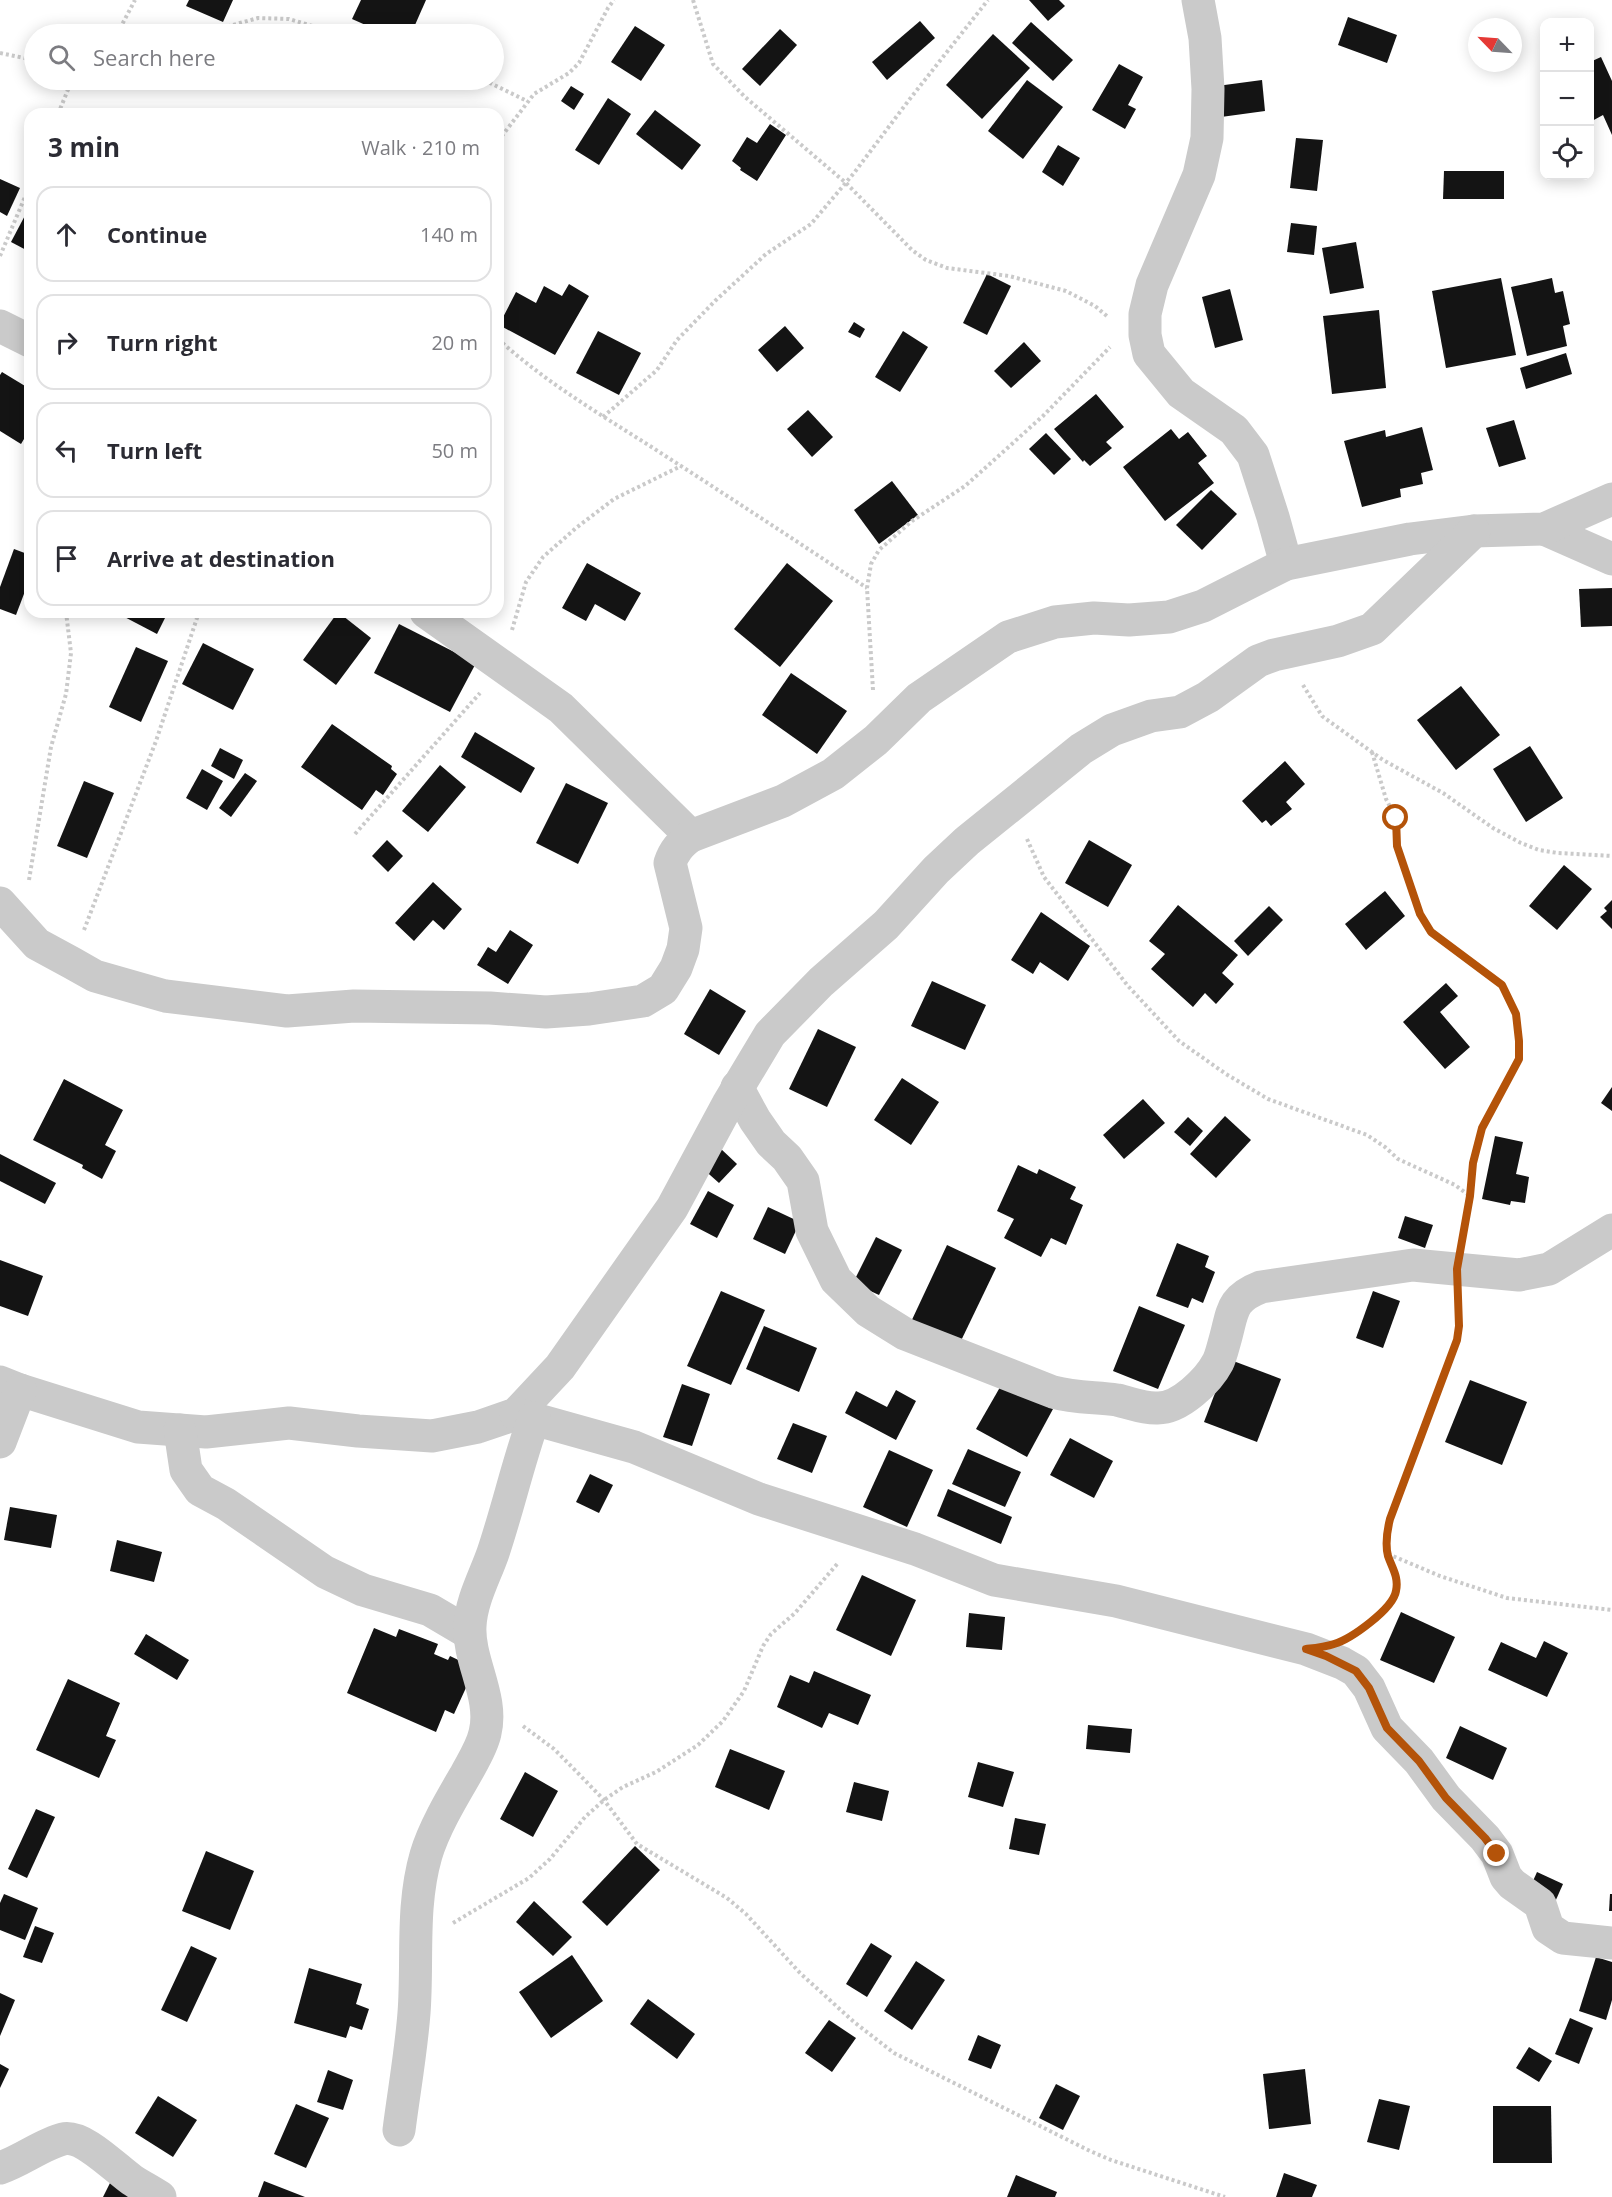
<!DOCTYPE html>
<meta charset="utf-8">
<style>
body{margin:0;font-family:"Open Sans",sans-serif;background:#f2f2f3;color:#2b2b33}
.controls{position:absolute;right:18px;top:18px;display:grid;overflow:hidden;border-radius:12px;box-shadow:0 3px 15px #0003}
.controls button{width:54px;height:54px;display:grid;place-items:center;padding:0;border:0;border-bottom:2px solid #e1e1e2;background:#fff;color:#2b2b33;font:30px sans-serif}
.compass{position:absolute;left:1468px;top:18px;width:54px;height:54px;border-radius:50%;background:#fff;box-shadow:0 3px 15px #0003;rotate:295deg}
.stop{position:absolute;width:18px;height:18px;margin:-14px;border:4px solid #b45309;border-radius:50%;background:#fff}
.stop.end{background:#b45309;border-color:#fff;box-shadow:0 2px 6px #0008}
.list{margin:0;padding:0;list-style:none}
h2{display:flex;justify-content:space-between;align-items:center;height:78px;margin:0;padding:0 24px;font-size:26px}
h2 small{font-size:20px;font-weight:400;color:#7c7c81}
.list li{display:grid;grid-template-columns:39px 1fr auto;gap:18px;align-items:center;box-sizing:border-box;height:96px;margin:0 12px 12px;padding:0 12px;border:2px solid #e1e1e2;border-radius:18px}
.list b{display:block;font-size:22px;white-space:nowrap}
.list em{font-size:20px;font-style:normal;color:#7c7c81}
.icon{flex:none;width:33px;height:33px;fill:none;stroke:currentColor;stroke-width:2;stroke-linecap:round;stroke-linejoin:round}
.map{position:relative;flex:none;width:1612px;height:2197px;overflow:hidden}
.search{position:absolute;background:#fff;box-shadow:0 3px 15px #0003;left:24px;top:24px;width:480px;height:66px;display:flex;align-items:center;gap:15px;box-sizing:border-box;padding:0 21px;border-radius:33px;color:#7c7c81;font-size:22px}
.panel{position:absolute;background:#fff;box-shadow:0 3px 15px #0003;left:24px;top:108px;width:480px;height:510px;border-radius:18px}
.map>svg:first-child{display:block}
.building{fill:#141414}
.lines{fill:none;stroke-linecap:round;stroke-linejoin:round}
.path{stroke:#cacaca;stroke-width:4;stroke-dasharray:3 3;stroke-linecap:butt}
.minor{stroke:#cacaca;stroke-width:33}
.route{stroke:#b45309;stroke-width:8}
</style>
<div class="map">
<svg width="1612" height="2197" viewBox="0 0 1612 2197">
<rect width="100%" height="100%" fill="#fff"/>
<g class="building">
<path d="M189,0H233L223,22L186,6Z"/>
<path d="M361,0H426L411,34H386L352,19Z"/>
<path d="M1029,0H1059L1065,6L1048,21Z"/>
<path d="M1348,17L1397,35L1387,63L1338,45Z"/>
<path d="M920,21L935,38L887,80L872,62Z"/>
<path d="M1031,22L1073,60L1053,81L1012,43Z"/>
<path d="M635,26L665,45L641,81L611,62Z"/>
<path d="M780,29L797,45L760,86L742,69Z"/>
<path d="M993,34L1030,68L982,119L946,85Z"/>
<path d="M1601,57L1612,81V135L1603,115L1592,121L1590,115V62Z"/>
<path d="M1119,64L1143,77L1128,105L1136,109L1125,129L1092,110Z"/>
<path d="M1027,80L1063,107L1023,159L988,131Z"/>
<path d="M1262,80L1265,111L1221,117L1217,86Z"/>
<path d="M571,86L584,94L574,110L561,101Z"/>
<path d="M608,98L631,114L599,165L575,150Z"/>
<path d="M655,110L701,145L682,170L636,134Z"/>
<path d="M770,124L786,135L757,181L740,170L741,168L732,161L747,137L757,143Z"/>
<path d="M1296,138L1323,140L1317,191L1290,188Z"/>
<path d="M1058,145L1080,158L1063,186L1042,172Z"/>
<path d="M1444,171H1504V199H1443Z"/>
<path d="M0,179L20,188L7,216L0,212Z"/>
<path d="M30,206V252L11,242Z"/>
<path d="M1291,223L1317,226L1314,255L1287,252Z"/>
<path d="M1356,242L1364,288L1330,294L1322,248Z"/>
<path d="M987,274L1011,286L987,335L963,323Z"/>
<path d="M1501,278L1516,355L1446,368L1432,291Z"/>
<path d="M1552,278L1555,293L1563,291L1570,324L1563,326L1567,346L1527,356L1511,287Z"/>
<path d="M569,284L589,296L555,355L499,325L516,292L536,303L544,286L562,296Z"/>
<path d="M1230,289L1243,340L1215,348L1202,297Z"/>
<path d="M1379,310L1386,388L1332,394L1323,316Z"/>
<path d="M854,322L865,329L860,338L848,332Z"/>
<path d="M785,326L804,348L777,372L758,350Z"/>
<path d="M598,331L641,353L619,395L576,373Z"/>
<path d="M903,331L928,347L900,392L875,377Z"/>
<path d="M1024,342L1041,361L1011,388L994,371Z"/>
<path d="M1566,353L1572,374L1526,389L1520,368Z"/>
<path d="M2,372L30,389V429L21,444L0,431V375Z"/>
<path d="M1096,394L1124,427L1106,442L1112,448L1090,466L1084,460L1083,462L1054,429Z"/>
<path d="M808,410L833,437L812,457L787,429Z"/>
<path d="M1514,420L1526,459L1499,467L1486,428Z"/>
<path d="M1422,427L1433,470L1421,473L1423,484L1400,489L1401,497L1362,507L1344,441L1385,430L1386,437Z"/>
<path d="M1171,429L1179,439L1188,432L1207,456L1198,463L1214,483L1165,521L1123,467Z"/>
<path d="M1046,433L1071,459L1054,475L1029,449Z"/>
<path d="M892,481L918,515L879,544L854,510Z"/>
<path d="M1211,490L1237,514L1202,550L1176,525Z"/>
<path d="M14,549L30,555V578L16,615L0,609V587Z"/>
<path d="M587,563L641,593L625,621L595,604L586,621L562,608Z"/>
<path d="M787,563L833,601L780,667L734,629Z"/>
<path d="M1612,588V626L1581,627L1579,589Z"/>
<path d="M115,612H168L157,634Z"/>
<path d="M338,612L371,638L336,685L303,660Z"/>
<path d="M399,624L476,663L450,712L374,673Z"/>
<path d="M203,643L254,669L233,710L182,684Z"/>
<path d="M136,647L168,661L141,722L109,707Z"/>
<path d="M791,673L847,711L817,754L762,715Z"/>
<path d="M1461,686L1500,735L1456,770L1417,720Z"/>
<path d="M332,724L392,766L391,769L397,774L383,795L376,790L362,810L301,767Z"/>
<path d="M475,732L535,768L521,793L461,757Z"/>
<path d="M1530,746L1563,798L1526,822L1493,769Z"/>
<path d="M220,748L243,760L234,779L211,766Z"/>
<path d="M1285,761L1305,784L1286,802L1292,809L1271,826L1266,820L1262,823L1242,801Z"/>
<path d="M440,765L466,787L428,832L402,811Z"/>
<path d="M202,769L223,781L207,810L186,798Z"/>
<path d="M245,773L257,781L231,817L219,808Z"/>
<path d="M84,781L114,793L87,858L57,846Z"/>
<path d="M566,783L608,803L578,864L536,843Z"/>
<path d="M387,840L403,856L388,872L372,856Z"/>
<path d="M1089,840L1132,865L1108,907L1065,883Z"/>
<path d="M1564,865L1592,889L1557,930L1529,906Z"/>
<path d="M433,882L462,909L444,930L433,920L414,941L395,923Z"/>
<path d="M1385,891L1405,916L1366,950L1345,924Z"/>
<path d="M1612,900V929L1600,917L1607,911L1604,908Z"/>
<path d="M1178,905L1238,955L1222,973L1234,984L1216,1004L1205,993L1193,1007L1151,969L1165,954L1149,941Z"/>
<path d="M1269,906L1283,920L1248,956L1234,941Z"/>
<path d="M1041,912L1090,946L1068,981L1040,962L1033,974L1011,960Z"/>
<path d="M510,930L533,945L508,984L477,965L488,947L496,952Z"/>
<path d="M932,981L986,1005L965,1050L911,1026Z"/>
<path d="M1446,983L1458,996L1440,1012L1470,1047L1445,1069L1403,1022Z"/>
<path d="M710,989L746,1011L719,1055L684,1034Z"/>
<path d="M818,1029L856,1047L827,1107L789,1089Z"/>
<path d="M902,1078L939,1102L911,1145L874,1120Z"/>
<path d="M64,1079L123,1110L105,1145L116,1151L102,1179L82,1168L83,1165L33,1140Z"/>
<path d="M1612,1087V1111L1601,1103Z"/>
<path d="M1143,1099L1165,1123L1124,1159L1103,1135Z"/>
<path d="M1225,1116L1251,1140L1216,1178L1190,1154Z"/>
<path d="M1188,1117L1203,1131L1190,1146L1174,1132Z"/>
<path d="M1495,1136L1523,1142L1516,1174L1529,1177L1525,1203L1511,1201L1510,1205L1482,1199Z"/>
<path d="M720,1148L737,1164L719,1183L701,1167Z"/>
<path d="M0,1154L56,1183L45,1204L0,1181Z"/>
<path d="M1018,1165L1037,1174L1039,1169L1076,1187L1070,1199L1083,1205L1066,1245L1051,1238L1041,1257L1004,1238L1014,1219L997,1211Z"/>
<path d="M708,1191L734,1205L717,1238L690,1224Z"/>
<path d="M768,1207L800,1222L785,1254L753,1239Z"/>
<path d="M1405,1216L1433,1225L1425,1248L1398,1238Z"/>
<path d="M876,1237L902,1250L879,1295L853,1283Z"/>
<path d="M1177,1243L1209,1256L1205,1267L1215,1272L1203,1303L1192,1298L1188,1308L1156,1296Z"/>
<path d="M947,1245L996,1268L958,1347L910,1324Z"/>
<path d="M0,1260L43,1276L28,1316L0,1306Z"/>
<path d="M721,1291L765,1310L731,1385L687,1366Z"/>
<path d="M1373,1291L1400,1301L1383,1348L1356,1338Z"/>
<path d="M1139,1306L1185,1325L1158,1389L1113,1371Z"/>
<path d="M764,1326L817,1348L799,1392L746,1369Z"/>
<path d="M1228,1359L1281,1379L1257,1442L1204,1422Z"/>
<path d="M1470,1380L1527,1402L1502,1465L1445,1442Z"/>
<path d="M1003,1382L1053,1409L1027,1457L976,1429Z"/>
<path d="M682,1384L710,1394L692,1446L663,1437Z"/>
<path d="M896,1390L916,1401L896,1440L845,1413L856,1391L887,1407Z"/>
<path d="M793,1423L827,1436L812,1473L777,1459Z"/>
<path d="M1070,1438L1113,1461L1094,1498L1050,1475Z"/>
<path d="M968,1449L1021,1472L1005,1507L952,1484Z"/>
<path d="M889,1450L933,1470L907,1527L863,1507Z"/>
<path d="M590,1474L613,1485L599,1513L576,1502Z"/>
<path d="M948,1489L1012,1517L1001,1544L937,1516Z"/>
<path d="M10,1507L57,1515L51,1548L4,1540Z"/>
<path d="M117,1540L162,1552L154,1582L110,1571Z"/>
<path d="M862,1575L916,1600L891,1656L836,1630Z"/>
<path d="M1401,1612L1455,1637L1434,1683L1380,1660Z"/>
<path d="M969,1613L1005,1617L1002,1650L966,1647Z"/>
<path d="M374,1628L396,1637L399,1629L438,1644L434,1654L448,1660L450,1656L475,1668L454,1714L445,1710L436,1732L347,1693Z"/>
<path d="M146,1634L189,1660L177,1680L134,1654Z"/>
<path d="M1544,1641L1568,1653L1547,1697L1488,1670L1501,1642L1536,1658Z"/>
<path d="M814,1671L871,1695L858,1725L829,1713L822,1728L777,1707L790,1675L809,1683Z"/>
<path d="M68,1679L120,1703L106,1736L116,1740L99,1778L36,1750Z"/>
<path d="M1088,1725L1132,1729L1130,1753L1086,1749Z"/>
<path d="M1460,1726L1507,1748L1493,1780L1446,1758Z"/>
<path d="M730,1749L785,1771L769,1810L715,1787Z"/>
<path d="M978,1762L1014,1772L1003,1807L968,1797Z"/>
<path d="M525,1772L558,1791L533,1837L500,1819Z"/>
<path d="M854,1782L889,1791L882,1821L846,1812Z"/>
<path d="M36,1809L55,1817L27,1878L8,1869Z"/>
<path d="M1015,1818L1046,1824L1039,1855L1009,1849Z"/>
<path d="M635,1846L660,1870L607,1926L582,1902Z"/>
<path d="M206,1851L254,1871L230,1930L182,1911Z"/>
<path d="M1537,1872L1563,1884L1555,1902L1529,1890Z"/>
<path d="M4,1894L38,1908L25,1940L0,1930V1903Z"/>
<path d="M1610,1894H1612V1911H1609Z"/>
<path d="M534,1901L572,1937L553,1956L516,1922Z"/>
<path d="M35,1926L54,1933L42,1963L23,1957Z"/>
<path d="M871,1943L892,1956L867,1997L846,1984Z"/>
<path d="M191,1946L217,1958L187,2022L161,2010Z"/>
<path d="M572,1955L603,2001L551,2038L519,1992Z"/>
<path d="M1596,1957L1612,1962V2000L1606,2020L1579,2011Z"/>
<path d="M916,1961L945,1980L912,2030L884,2011Z"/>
<path d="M309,1968L362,1984L356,2004L369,2009L362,2030L350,2026L346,2038L294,2023Z"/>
<path d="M0,1993L15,2000L0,2036Z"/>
<path d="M648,1999L695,2034L677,2059L630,2024Z"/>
<path d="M1570,2018L1593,2028L1579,2064L1555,2054Z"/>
<path d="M829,2020L856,2038L832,2072L805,2053Z"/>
<path d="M978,2035L1001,2045L991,2069L968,2060Z"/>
<path d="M1529,2047L1552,2061L1539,2082L1516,2068Z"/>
<path d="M0,2064L9,2069L0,2088Z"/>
<path d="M1305,2069L1311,2124L1269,2129L1263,2074Z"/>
<path d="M328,2070L353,2080L343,2110L317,2102Z"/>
<path d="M1056,2084L1080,2096L1063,2130L1039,2118Z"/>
<path d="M158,2096L197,2120L173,2157L135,2133Z"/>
<path d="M1379,2099L1410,2106L1399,2150L1367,2142Z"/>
<path d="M296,2104L329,2118L306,2168L274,2154Z"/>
<path d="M1493,2106H1551L1552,2163H1493Z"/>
<path d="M1284,2173L1317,2185L1312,2197H1276Z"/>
<path d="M1016,2175L1057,2192L1055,2197H1007Z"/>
<path d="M112,2179L152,2197H103Z"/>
<path d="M264,2181L305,2197H258Z"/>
</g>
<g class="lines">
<g class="path">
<path d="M693,0L713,64L745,97L846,183L912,250L926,260L947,268L1009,276L1066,291L1095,306L1108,317"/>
<path d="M117,34L135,0"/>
<path d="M150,34L176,30L222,28L258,18L289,19L339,34"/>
<path d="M0,53L34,60"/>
<path d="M484,80L527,101"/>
<path d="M58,114L72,80"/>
<path d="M498,141L534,94L569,73L579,63L608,8L614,0"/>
<path d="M0,256L30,185"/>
<path d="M498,339C544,381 598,413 650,446C723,493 795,540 867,588"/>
<path d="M603,417L657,370L677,340L715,301L766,254L811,224L854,173L909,100L988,0"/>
<path d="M512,630L526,582L543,557L576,528L614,499L681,466"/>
<path d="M1303,685L1322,716L1383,760L1443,793L1493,828L1521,843L1539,850L1558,853L1612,856"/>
<path d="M873,690L867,588L871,564L879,550L912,521L965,486L1043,416L1110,347"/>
<path d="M1372,752L1386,799L1396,818L1397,846L1420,914L1431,932L1502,985L1516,1014L1519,1041V1059L1482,1128L1473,1163L1470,1196L1462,1235"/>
<path d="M355,834L480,693"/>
<path d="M1027,839L1044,877L1128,986L1179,1041L1226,1074L1268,1099L1367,1135L1385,1147L1398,1159L1455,1185L1470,1196"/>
<path d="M29,880L51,747L66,694L71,653L66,612"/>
<path d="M84,930L156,741L199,612"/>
<path d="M1388,1554L1440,1576L1507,1598L1612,1610"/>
<path d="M1360,1630C1370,1622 1385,1613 1392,1602C1404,1582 1390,1570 1387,1552C1386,1540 1387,1530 1390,1519L1457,1340L1459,1305"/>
<path d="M523,1726L554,1749L571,1766L604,1800L637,1844L727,1898L746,1914L800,1973L854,2022L894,2053L1090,2151L1111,2160L1225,2197"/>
<path d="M453,1923L529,1878L550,1859L585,1817L604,1800L623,1787L656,1772L698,1745L723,1721L744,1691L763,1646L771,1634L795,1613L838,1563"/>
</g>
<g class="minor">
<path d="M1198,0L1205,38L1208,89L1207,138L1199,175L1152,285L1145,314V335L1149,354L1181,393L1234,430L1253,455L1273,517L1286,564"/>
<path d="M0,326L30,341"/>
<path d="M1544,529L1612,559"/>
<path d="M426,612L561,708L691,836"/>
<path d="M0,903L37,944L72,963L95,976L165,996L287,1011L354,1006L490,1008L546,1012L589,1009L643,1001L663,989L676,968L683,949L686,928L670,863C674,851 680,844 691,836L783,801L833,774L876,740L919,698L1008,637L1055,622L1094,618L1129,620L1169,617L1203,606L1286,564L1410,539L1474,531L1544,529L1612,499"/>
<path d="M737,1087L755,1120L771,1143L787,1158L803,1181L812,1231L836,1280L868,1311L905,1334L1053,1392C1075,1398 1096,1397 1117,1400C1131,1403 1144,1409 1158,1408C1180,1408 1208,1381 1218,1362C1221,1356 1223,1347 1225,1340C1233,1312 1230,1299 1261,1287L1413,1265L1519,1275L1549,1269L1612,1230"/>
<path d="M0,1382L20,1390L138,1427L206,1432L289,1423L358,1431L432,1436L478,1427L516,1414L560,1367L672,1208L728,1104L770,1034L821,982L886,925L936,870L967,841L1081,749L1112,730L1151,716L1180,712L1208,697L1258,661L1274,655L1338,641L1372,629L1474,531"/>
<path d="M516,1414L634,1447L759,1499L915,1549L994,1580L1116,1601L1306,1649L1342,1663L1356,1671L1369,1688L1387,1728L1419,1761L1446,1798L1485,1838L1497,1854L1506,1877L1512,1884L1540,1904L1548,1928L1563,1938L1612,1943"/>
<path d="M180,1430L186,1470L200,1490L226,1504L325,1572L363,1590L430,1610L469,1633"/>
<path d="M0,1442L20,1390"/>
<path d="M399,2130C404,2091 411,2052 414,2013C418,1960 411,1907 426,1855C434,1828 452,1798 466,1774C473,1761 482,1747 485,1733C494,1697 468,1661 470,1626C471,1601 485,1576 493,1553C508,1508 518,1463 534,1418"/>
<path d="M0,2168C21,2161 43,2144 63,2139C83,2134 116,2169 132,2180C141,2186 151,2191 160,2197"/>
</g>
</g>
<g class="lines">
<path class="route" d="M1396,818L1397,846L1420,914L1431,932L1502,985L1516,1014L1519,1041V1059L1482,1128L1473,1163L1470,1196L1457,1269L1459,1326L1457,1340L1390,1519C1387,1531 1385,1544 1388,1556C1392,1568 1399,1577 1396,1591C1393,1609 1351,1639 1334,1644C1325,1647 1315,1648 1306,1649L1326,1656L1356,1671L1369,1688L1387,1728L1419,1761L1446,1798L1485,1838L1497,1854"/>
</g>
</svg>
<div class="controls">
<button>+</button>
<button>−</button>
<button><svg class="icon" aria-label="locate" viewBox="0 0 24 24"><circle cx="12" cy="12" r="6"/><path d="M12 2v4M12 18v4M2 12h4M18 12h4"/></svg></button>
</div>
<svg class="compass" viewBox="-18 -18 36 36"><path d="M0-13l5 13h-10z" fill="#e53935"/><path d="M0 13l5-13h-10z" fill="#7c7c81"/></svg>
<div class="stop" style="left:1396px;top:818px"></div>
<div class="stop end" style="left:1497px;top:1854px"></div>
<div class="search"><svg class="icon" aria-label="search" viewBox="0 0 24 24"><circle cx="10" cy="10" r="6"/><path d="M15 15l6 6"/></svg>Search here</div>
<section class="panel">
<h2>3 min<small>Walk · 210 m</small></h2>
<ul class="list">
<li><svg class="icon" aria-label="ahead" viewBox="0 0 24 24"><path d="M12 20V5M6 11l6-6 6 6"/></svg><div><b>Continue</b></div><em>140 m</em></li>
<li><svg class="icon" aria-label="right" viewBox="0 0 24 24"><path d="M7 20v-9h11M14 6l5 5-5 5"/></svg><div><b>Turn right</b></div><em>20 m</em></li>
<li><svg class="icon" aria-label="left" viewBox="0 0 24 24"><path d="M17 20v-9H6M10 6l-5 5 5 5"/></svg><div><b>Turn left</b></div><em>50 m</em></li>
<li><svg class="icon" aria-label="arrive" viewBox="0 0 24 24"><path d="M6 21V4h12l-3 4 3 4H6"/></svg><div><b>Arrive at destination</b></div></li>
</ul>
</section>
</div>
